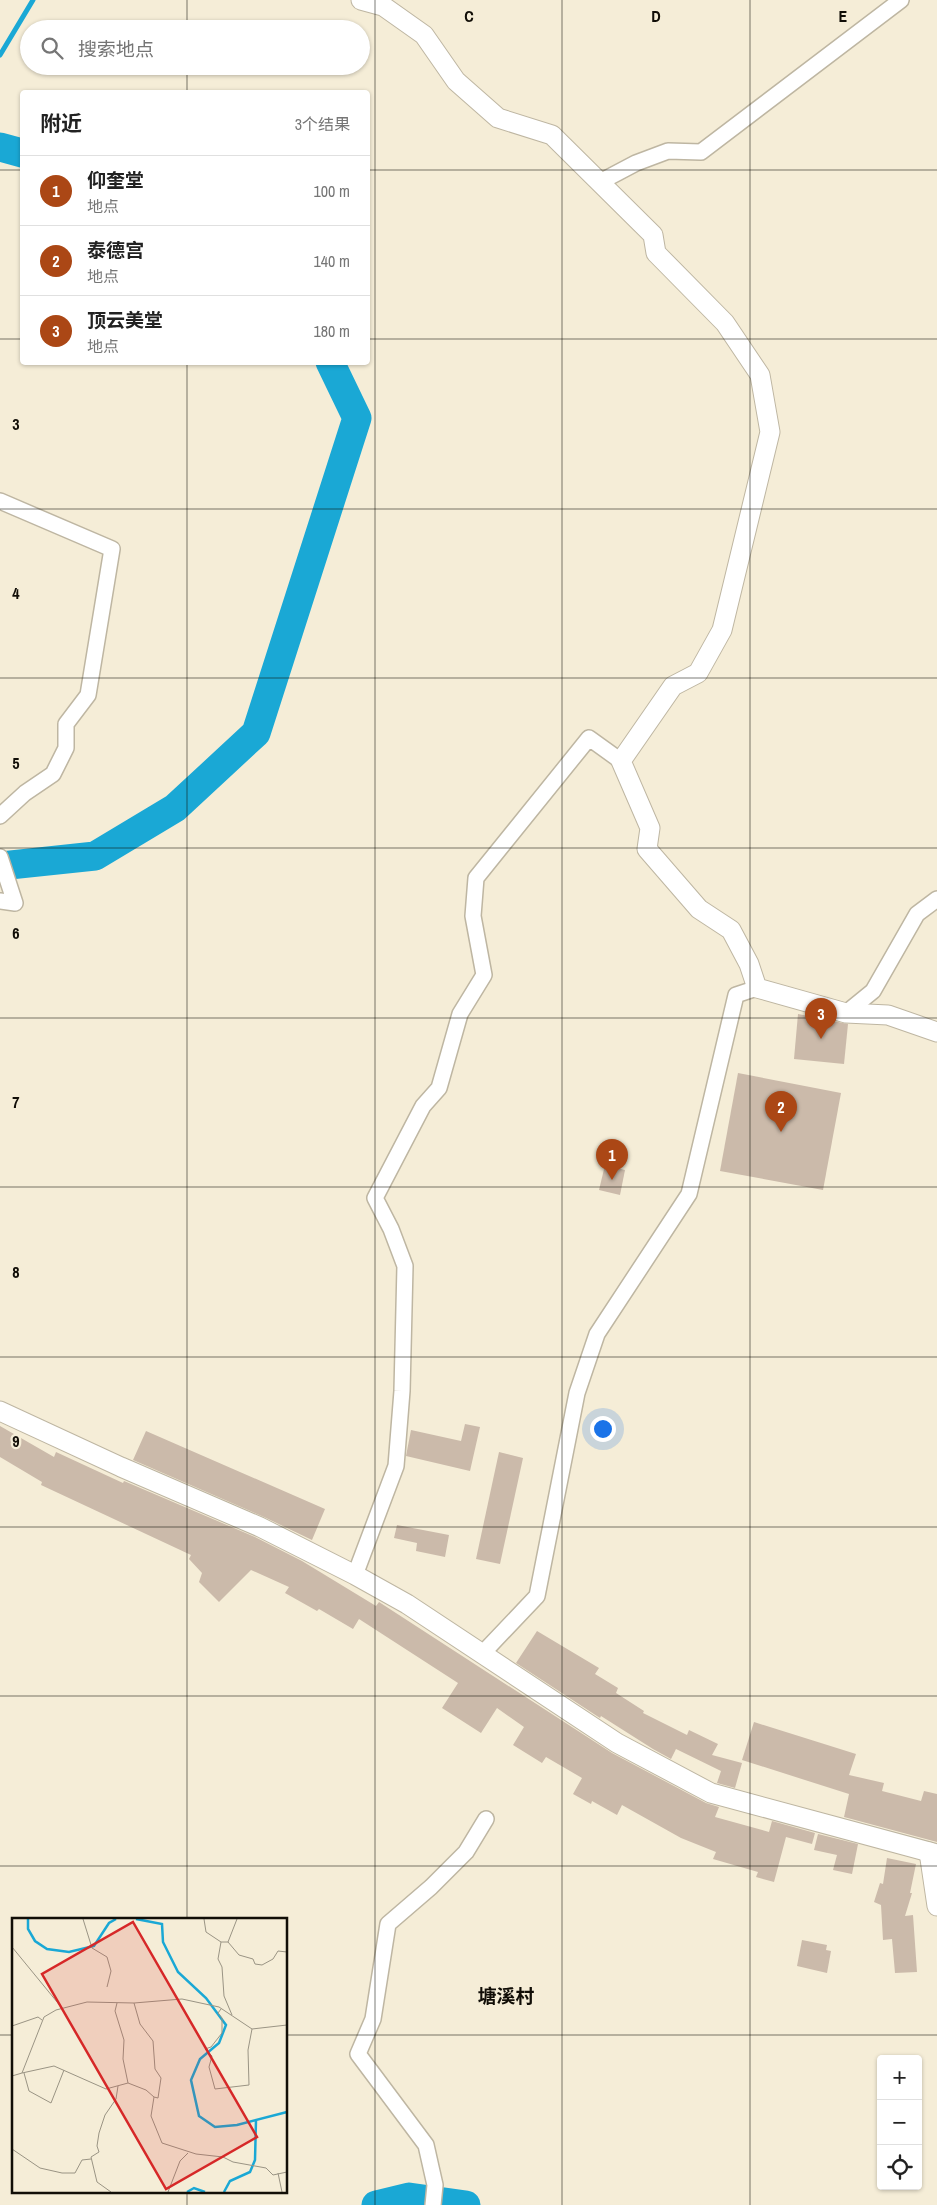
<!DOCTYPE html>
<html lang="zh">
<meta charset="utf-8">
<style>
body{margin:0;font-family:"Archivo Narrow","Noto Sans SC",sans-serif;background:#f6f6f6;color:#222}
.controls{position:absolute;right:15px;bottom:15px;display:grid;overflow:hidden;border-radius:5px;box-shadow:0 1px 4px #0004}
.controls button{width:45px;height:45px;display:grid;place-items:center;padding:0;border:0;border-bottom:1px solid #e0e0e0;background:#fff;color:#222;font:25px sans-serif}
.you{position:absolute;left:602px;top:1428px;width:18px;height:18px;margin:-12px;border:4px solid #fff;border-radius:50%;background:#1a73e8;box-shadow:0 0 0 8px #1a73e833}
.badge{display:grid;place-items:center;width:32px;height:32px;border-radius:50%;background:#ab4715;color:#fff;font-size:16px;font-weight:700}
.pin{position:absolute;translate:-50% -41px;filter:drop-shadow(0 1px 2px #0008)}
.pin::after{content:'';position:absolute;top:26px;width:18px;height:15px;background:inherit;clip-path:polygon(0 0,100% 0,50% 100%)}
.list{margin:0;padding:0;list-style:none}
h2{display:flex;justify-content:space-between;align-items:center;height:65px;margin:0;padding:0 20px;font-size:21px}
h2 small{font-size:16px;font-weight:400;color:#767676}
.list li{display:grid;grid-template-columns:32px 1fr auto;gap:15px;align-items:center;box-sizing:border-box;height:70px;padding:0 20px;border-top:1px solid #e0e0e0}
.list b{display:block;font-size:19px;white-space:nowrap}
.list p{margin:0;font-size:16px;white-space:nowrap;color:#767676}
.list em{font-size:16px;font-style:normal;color:#767676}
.icon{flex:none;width:28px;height:28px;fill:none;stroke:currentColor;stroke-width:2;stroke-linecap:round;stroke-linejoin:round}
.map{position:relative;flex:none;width:937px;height:2205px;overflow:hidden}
.search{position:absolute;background:#fff;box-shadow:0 1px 4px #0004;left:20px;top:20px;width:350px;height:55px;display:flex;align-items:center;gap:12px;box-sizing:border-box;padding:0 18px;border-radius:28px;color:#767676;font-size:19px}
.panel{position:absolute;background:#fff;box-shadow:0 1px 4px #0004;left:20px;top:90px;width:350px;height:275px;border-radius:5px}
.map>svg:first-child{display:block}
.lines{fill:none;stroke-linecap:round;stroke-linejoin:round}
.stream{stroke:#1aa8d5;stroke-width:5}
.river{stroke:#1aa8d5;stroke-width:29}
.building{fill:#cbbaaa}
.minor-casing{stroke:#beb6a2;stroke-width:18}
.tertiary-casing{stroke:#beb6a2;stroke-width:21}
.minor{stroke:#fff;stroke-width:15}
.tertiary{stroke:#fff;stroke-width:19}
.grid{fill:none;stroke:#110e07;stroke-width:1;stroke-opacity:0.55}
.labels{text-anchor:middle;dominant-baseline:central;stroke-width:4.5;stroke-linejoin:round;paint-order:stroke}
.quarter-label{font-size:19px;font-weight:bold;fill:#110e07;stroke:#f5edd7}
.inset-river{fill:none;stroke:#1aa8d5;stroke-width:2.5}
.inset-road{fill:none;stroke:#9a9484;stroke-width:1}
.view{fill:#d62828;fill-opacity:0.15;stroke:#d62828;stroke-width:2.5}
.inset-edge{fill:none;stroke:#110e07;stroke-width:2.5}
.grid-label{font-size:16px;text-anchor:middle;font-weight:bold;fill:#110e07;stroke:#f5edd7;stroke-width:4.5;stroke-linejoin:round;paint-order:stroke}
</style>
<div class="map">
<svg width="937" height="2205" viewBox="0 0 937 2205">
<rect width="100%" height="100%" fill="#f5edd7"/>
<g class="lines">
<path class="stream" d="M0,55L33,0"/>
<g class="river">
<path d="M0,147L22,153"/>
<path d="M0,866L95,856L175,808L256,733L357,418L330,362"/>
<path d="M376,2205L409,2197L466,2205"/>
</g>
</g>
<g class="building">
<path d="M798,1014L848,1024L844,1064L794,1059Z"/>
<path d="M738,1073L841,1093L823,1190L720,1171Z"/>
<path d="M605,1165L625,1170L620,1195L599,1190Z"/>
<path d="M465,1424L480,1427L470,1471L406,1456L411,1430L461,1441Z"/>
<path d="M0,1426L54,1457L56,1452L123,1483L124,1481L255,1537L302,1561L376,1606L379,1602L612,1753L706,1803L719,1807L715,1817L769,1832L772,1821L815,1833L812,1844L786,1837L774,1882L756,1877L758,1872L713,1859L716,1852L681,1838L622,1805L617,1815L592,1801L591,1804L573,1794L582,1778L546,1757L542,1763L513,1745L524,1727L497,1708L481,1733L442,1708L458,1683L359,1619L353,1629L319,1609L317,1611L285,1593L289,1587L251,1570L219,1602L199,1582L202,1573L189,1559L191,1555L41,1485L42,1482L0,1457Z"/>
<path d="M146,1431L325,1509L312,1540L264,1517L133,1460Z"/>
<path d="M499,1452L523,1458L500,1564L476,1559Z"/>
<path d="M397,1525L449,1535L445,1557L416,1551L417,1543L394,1538Z"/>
<path d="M537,1631L599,1668L595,1674L618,1688L616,1693L644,1711L643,1713L687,1735L689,1730L718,1744L712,1755L742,1763L735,1788L717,1783L721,1771L676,1749L671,1759L653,1749L601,1716L600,1718L516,1663Z"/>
<path d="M754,1722L856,1754L849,1775L884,1783L882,1791L921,1801L924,1791L937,1794V1842L844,1817L849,1794L742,1760Z"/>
<path d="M818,1834L858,1844L852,1874L833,1870L837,1855L814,1850Z"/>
<path d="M887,1858L916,1864L910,1893H912L905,1916L913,1915L917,1972L895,1973L892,1939L883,1940L881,1905L874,1902L880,1883L883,1884Z"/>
<path d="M802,1940L827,1945L826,1950L831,1951L827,1973L797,1966Z"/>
</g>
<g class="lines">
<defs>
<g id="minor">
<path d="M600,182L636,163L668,151L701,152L901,0"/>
<path d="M0,501L112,549L88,695L66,724V748L53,774L25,793L0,816"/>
<path d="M0,857L15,903L0,901"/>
<path d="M846,1013L873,991L917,914L937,899"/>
<path d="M355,1575L396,1466L402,1391L405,1266L391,1229L375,1198L423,1106L439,1088L460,1014L484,975L473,916L476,878L589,738L621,761"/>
<path d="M482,1654L537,1596L577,1393L597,1334L689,1194L736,995L757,988"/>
<path d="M433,2205L435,2185L426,2145L358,2054L373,2019L388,1924L431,1887L466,1852L486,1819"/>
</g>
<g id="tertiary">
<path d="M361,0L383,6L424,35L456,81L498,118L552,135L653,235L656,253L725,323L760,375L770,432L722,630L698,673L673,686L621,761L650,828L647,849L699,909L731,930L749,964L757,988L846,1013L888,1015L937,1032"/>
<path d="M0,1411L121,1467L260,1527L355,1575L407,1604L617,1743L711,1793L937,1854"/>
<path d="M929,1852L937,1906"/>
</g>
</defs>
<use href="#minor" class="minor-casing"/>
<use href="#tertiary" class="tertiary-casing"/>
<use href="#minor" class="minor"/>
<use href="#tertiary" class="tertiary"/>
</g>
<path class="grid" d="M187,0V29M375,0V2205M562,0V2205M750,0V2205M187,66V92M0,170H22M368,170H937M0,339H22M368,339H937M187,362V1919M0,509H937M0,678H937M0,848H937M0,1018H937M0,1187H937M0,1357H937M0,1527H937M0,1696H937M0,1866H937M0,2035H14M286,2035H937M187,2191V2205"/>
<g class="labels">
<g class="quarter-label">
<text x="506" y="1996">塘溪村</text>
</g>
</g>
<g transform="translate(12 1918)">
<rect width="275" height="275" fill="#f5edd7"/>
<path class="inset-river" d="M16,1V11L23,23L35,31L57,34L82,28L97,5L104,1M124,1L150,6L151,24L166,54L194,80L214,107L207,125L188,141L179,162L187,198L203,209L225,207L275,194M175,274L182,270L193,274M212,274L218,263L238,254L243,242L244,202"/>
<path class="inset-road" d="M71,1L80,30L95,39L99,53L95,69M192,1L194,14L209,24L206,41L210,49L212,78L220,97M209,24H216L227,37L241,41L243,46L250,47L261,41L266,33L275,34M216,24L225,1M0,29L50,90M105,85L103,93L112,122L111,141L116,165M122,85L128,106L141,123L143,151L149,160L146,180L142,179M209,91L206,95L210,100V115L199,129L193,131L200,138L197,149L203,171L237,167L236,132L240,111M0,108L26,99L30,102M10,155L42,148L94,171L116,165L134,172L142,179L139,198L150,225L184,236L211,239L221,244L254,250L261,257L275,254M12,155L17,173L39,185L52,152M0,158L10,155L32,99L44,92L75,84L122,85L170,81L207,89L240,111L275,107M0,231L28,250L50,255H63L70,242L79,241M266,255L270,274M99,274L85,264L79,239L87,234L85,228L87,215L93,197L104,181L106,168M156,274L168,243L176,235"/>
<path class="view" d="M121,4L245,219L154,271L30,56Z"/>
<rect width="275" height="275" class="inset-edge"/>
</g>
<g class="grid-label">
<text x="469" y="22">C</text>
<text x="656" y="22">D</text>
<text x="843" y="22">E</text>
<text x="16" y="430">3</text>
<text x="16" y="599">4</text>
<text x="16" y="769">5</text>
<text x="16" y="939">6</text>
<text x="16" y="1108">7</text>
<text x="16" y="1278">8</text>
<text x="16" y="1447">9</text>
</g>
</svg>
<div class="controls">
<button>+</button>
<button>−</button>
<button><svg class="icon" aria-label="locate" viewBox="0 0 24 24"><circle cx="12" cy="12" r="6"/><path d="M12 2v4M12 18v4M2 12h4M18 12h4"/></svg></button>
</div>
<div class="you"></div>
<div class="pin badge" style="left:612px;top:1180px">1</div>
<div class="pin badge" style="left:781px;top:1132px">2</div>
<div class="pin badge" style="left:821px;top:1039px">3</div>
<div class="search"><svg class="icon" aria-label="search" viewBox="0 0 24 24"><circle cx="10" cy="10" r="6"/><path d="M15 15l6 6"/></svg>搜索地点</div>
<section class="panel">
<h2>附近<small>3个结果</small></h2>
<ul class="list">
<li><span class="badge">1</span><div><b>仰奎堂</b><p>地点</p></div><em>100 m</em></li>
<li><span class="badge">2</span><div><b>泰德宫</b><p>地点</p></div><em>140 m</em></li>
<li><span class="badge">3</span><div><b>顶云美堂</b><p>地点</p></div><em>180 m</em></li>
</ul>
</section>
</div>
